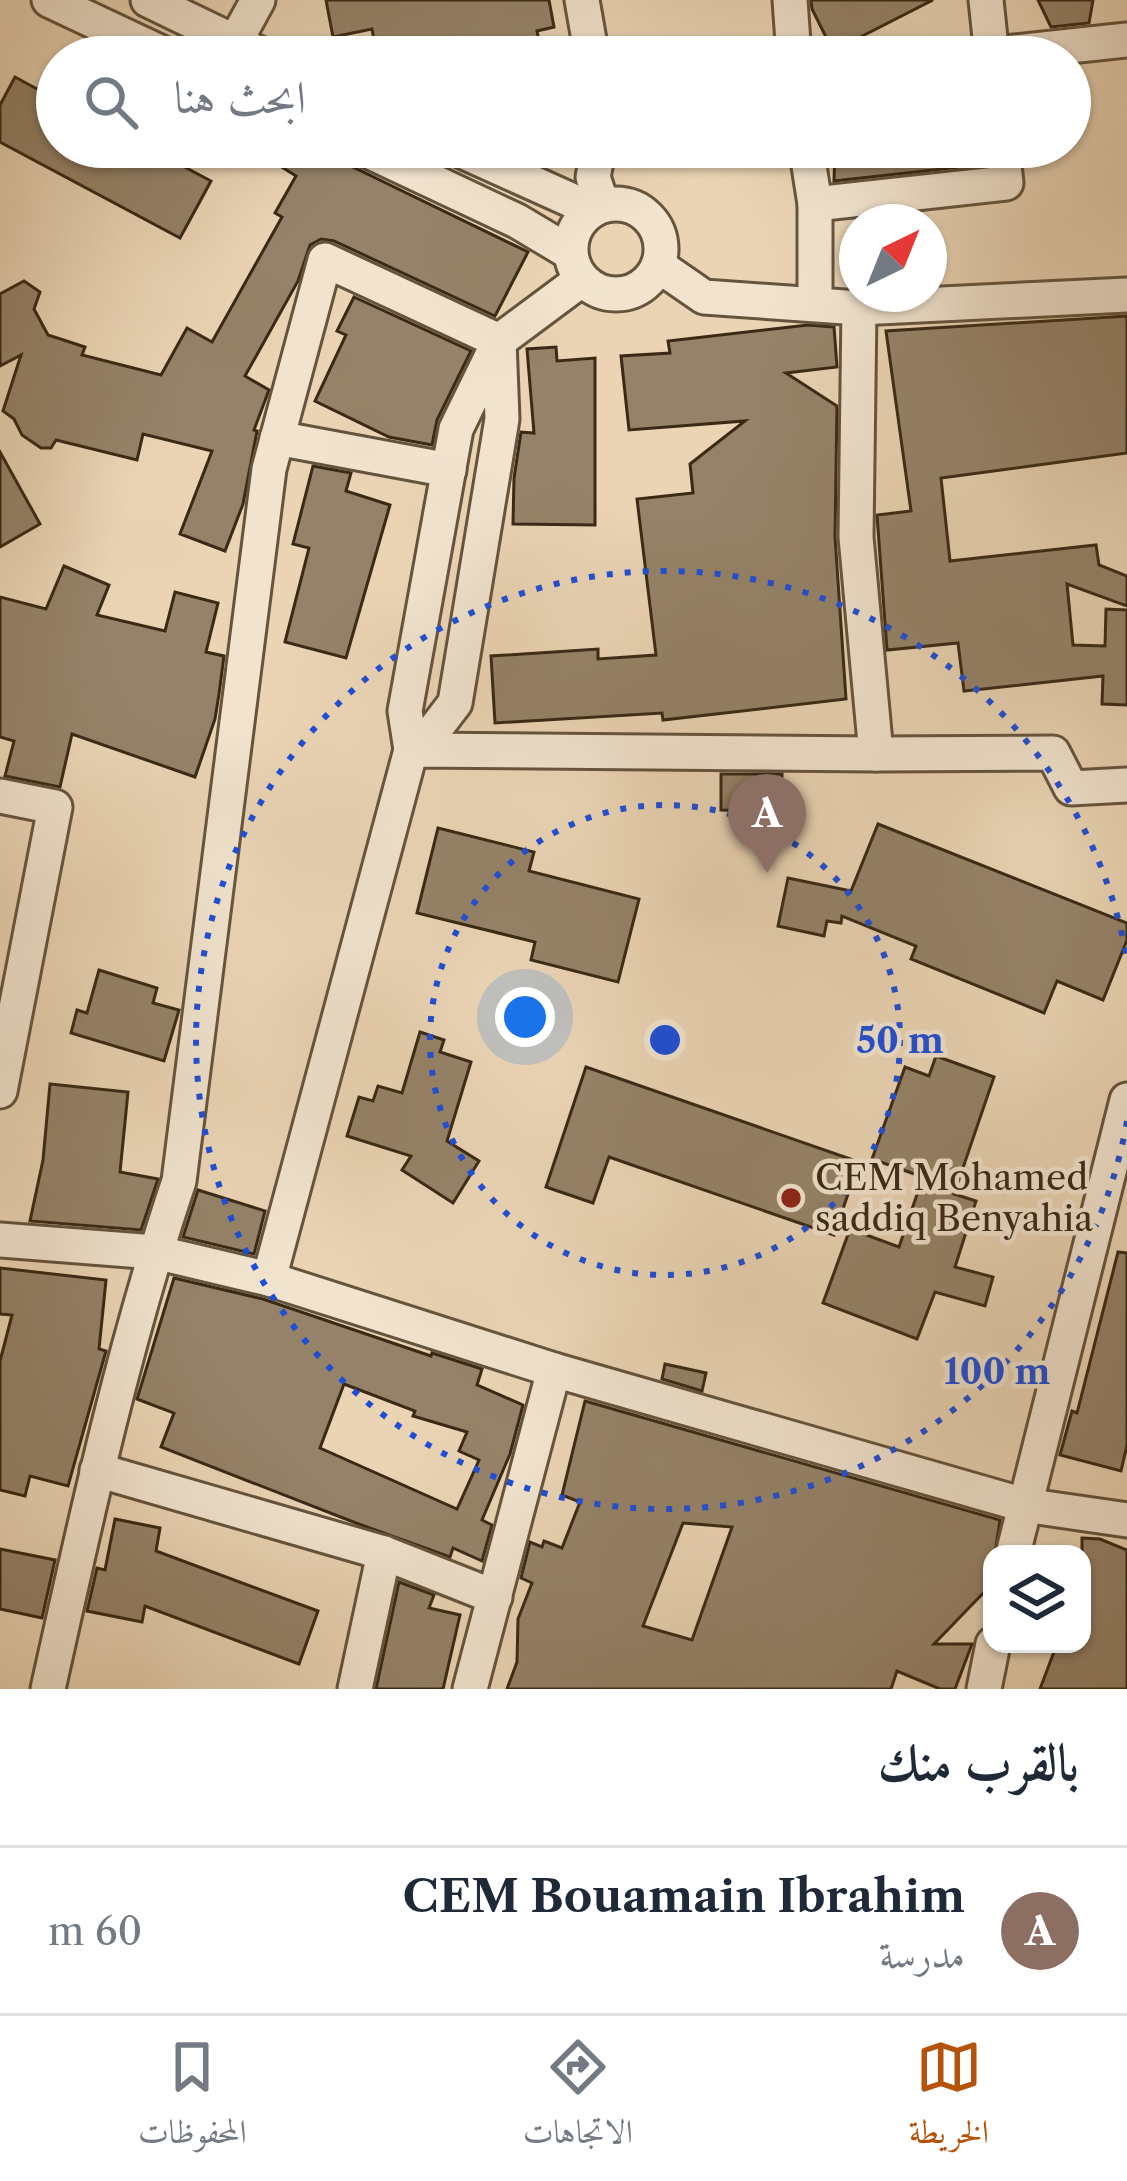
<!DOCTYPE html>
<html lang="ar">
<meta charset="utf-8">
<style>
body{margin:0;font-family:"Libre Caslon Text",Amiri,serif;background:#f2f2f3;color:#1f2937;direction:rtl}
.controls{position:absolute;right:36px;bottom:36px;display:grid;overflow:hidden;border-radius:24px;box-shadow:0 3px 9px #0004}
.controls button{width:108px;height:108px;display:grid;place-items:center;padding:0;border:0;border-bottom:3px solid #e0e1e3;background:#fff;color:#1f2937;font:60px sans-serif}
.compass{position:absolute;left:839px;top:204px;width:108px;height:108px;border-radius:50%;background:#fff;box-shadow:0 3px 9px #0004;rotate:43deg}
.you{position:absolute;left:525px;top:1017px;width:42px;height:42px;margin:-30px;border:9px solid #fff;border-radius:50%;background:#1a73e8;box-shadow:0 0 0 18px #1a73e833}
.badge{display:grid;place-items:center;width:78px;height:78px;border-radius:50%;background:#b45309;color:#fff;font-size:39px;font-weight:700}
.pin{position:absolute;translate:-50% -99px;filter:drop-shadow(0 3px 6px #0008)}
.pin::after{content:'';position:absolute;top:63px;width:42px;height:36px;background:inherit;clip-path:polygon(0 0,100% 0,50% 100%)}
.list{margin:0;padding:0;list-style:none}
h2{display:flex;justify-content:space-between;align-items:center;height:156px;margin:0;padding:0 48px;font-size:51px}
h2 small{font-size:39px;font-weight:400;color:#747a83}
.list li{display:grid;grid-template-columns:78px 1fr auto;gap:36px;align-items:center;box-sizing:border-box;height:168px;padding:0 48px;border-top:3px solid #e0e1e3}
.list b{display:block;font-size:45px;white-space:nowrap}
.list p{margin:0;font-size:39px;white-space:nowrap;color:#747a83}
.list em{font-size:39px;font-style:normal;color:#747a83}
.icon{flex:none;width:66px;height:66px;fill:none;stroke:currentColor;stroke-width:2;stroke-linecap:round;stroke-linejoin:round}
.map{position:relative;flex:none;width:1127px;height:1689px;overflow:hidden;direction:ltr}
.search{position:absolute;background:#fff;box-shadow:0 3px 9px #0004;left:36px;right:36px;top:36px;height:132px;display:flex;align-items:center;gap:30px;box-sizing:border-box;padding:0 42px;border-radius:66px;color:#747a83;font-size:45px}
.sheet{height:324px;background:#fff}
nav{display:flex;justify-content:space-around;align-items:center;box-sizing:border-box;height:168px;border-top:3px solid #e0e1e3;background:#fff;font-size:33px;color:#747a83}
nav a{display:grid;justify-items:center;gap:6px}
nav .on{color:#b45309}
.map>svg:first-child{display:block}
.building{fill:#958268;stroke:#392915;stroke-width:3;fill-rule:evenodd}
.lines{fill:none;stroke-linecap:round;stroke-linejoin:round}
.street-casing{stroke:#65543d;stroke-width:39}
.street{stroke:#f1e3ce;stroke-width:33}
.ring{fill:none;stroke:#1d4ed8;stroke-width:6;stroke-dasharray:6 12}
.poi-dot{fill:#8f2418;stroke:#f1e3ce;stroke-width:4.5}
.labels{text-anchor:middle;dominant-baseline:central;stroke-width:9;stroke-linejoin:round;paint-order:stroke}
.poi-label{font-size:36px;fill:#392915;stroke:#f1e3ce;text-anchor:start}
.centre{fill:#1d4ed8;stroke:#f1e3ce;stroke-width:6}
.ring-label{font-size:36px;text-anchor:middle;font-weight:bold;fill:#1d4ed8;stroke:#f1e3ce;stroke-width:9;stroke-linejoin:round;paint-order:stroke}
</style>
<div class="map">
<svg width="1127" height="1689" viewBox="0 0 1127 1689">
<rect width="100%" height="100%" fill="#ead4b4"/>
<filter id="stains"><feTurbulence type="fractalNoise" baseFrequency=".00167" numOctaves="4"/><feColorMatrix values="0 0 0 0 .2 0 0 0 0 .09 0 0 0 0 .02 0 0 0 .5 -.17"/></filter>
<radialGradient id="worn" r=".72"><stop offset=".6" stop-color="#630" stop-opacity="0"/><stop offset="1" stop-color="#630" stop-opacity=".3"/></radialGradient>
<g class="building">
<path d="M326,0H549L554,27L537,31L539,41L459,57H377L372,29L333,37Z"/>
<path d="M811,0H933L833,51L812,9Z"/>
<path d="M1038,0H1093L1089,23L1051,27Z"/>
<path d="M15,77L57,100V147H147L211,181L180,238L0,142V105Z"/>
<path d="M250,147H339L342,158L351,166L528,252L495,316L334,241L321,239L310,245L298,281L245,376L269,390L254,430L257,431L243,504L225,551L180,534L212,451L143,434L137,460L56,440L51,448H41L22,435L14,419L3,411L21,355L0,366V294L24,281L40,292L34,309L48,335L85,347L82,355L161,375L187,328L212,342L282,217L275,213L296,176Z"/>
<path d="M835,147H980L979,165L834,181Z"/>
<path d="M354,297L471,351L437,420L432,445L389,437L315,401L346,335L337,331Z"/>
<path d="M1127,316V453L941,478L950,561L1096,545L1099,565L1127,576V606L1067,584L1073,645L1105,646L1106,609L1127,610V705L1102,704L1103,676L964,691L958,643L887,650L877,515L911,511L886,331Z"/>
<path d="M808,325L834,327L837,367L786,373L837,406L835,537L846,699L663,720L662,713L495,723L491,656L598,649V659L656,655L637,499L693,493L690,464L745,421L629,430L621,356L670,353L668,341Z"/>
<path d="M556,347L557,361L595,358V525L513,524L514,478L521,432L534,433L527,349Z"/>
<path d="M0,452L40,524L0,547Z"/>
<path d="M313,466L351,473L346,491L390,505L346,658L285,642L309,548L293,544Z"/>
<path d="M64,566L109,585L97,615L165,631L175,592L218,603L206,652L224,656L219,694L215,719L195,777L72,734L60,787L5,776L14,741L0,737V597L46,609Z"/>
<path d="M721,774H782L781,811L721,810Z"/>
<path d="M878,824L1127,923V940L1103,1000L1057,981L1044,1013L911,959L916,946L842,916L841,923L827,921L824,936L778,926L788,878L851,891Z"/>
<path d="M438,828L534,852L529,871L639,899L618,982L531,960L535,942L417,913Z"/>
<path d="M99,970L157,988L153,1003L179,1010L164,1061L71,1033L77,1010L87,1013Z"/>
<path d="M420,1032L444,1040L440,1052L471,1062L447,1141L479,1161L453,1203L402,1170L411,1156L347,1136L359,1097L373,1101L378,1086L402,1093Z"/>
<path d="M936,1056L994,1077L954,1194L976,1201L955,1267L993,1277L985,1306L935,1292L917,1339L823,1303L850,1229L899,1247L923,1177L872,1159L905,1067L929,1076Z"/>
<path d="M586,1067L859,1162L834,1235L609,1157L593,1203L546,1187Z"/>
<path d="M50,1084L128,1092L120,1172L158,1179L141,1230L30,1221L43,1160Z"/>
<path d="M198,1190L265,1211L254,1254L183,1237Z"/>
<path d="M1118,1252L1127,1253V1445L1121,1471L1060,1455L1072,1411L1077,1413Z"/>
<path d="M0,1268L106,1280L99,1349L106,1351L68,1486L30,1476L25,1496L0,1490V1361L12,1315L0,1314Z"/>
<path d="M174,1278L263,1299L431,1356L432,1353L482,1369L477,1385L523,1405L510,1454L482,1520L492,1525L482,1561L453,1548L450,1557L356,1523L161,1447L174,1413L137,1399ZM344,1384L415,1411L413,1416L467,1432L459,1451L479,1460L457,1509L320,1448Z"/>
<path d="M665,1364L706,1373L702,1391L662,1379Z"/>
<path d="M585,1401L1000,1520L990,1586L934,1644H972L955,1689H940L897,1671L891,1689H507L517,1662L518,1619L532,1583L521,1578L530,1542L542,1547L544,1541L562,1548L580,1502L562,1495ZM683,1523L732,1527L692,1640L643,1626Z"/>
<path d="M115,1519L160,1528L156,1551L318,1611L299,1664L145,1606L142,1622L87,1611L97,1568L105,1570Z"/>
<path d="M1082,1538L1100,1539L1127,1550V1689H1040L1057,1644H1082Z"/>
<path d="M0,1549L55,1560L42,1618L0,1609Z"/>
<path d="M399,1582L434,1595L429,1608L460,1615L443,1689H376Z"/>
</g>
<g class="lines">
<defs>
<g id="street">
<path d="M49,0L170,57"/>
<path d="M148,0L266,57"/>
<path d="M582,0L592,57"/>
<path d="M790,0L794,57"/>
<path d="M986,0L992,57"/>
<path d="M235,42L258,0"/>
<path d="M967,57L1127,40"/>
<path d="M360,147L517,221L569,252"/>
<path d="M453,147L593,210"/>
<path d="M599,147L593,177L602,204"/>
<path d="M806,147L815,204V304"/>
<circle cx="616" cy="249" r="45"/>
<path d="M815,204L1006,183L1002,147"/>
<path d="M659,266L704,297L859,308L1127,295"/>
<path d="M277,438L449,470"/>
<path d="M411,750L405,711L456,429L499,341L502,419L455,703L419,750"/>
<path d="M876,754L1053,753L1071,788L1127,785"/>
<path d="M0,796L55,807L0,1091"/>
<path d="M0,1240L155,1252L269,1279L554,1370L1024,1505L1127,1520"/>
<path d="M269,1279L411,750L876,754L856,537L859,308"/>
<path d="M97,1470L384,1553L495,1597"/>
<path d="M1013,1554L1127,1100"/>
<path d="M48,1689C86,1518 123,1347 179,1181L269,469L325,260L499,341L581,280"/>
<path d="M355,1689L384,1553"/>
<path d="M470,1689L554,1370"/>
<path d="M984,1689L993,1644"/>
</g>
</defs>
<use href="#street" class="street-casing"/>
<use href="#street" class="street"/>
</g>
<g class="ring">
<circle cx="665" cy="1040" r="235"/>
<path d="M1127 1121A469 469 0 1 1 1127 959"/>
</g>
<circle class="poi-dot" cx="791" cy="1198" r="12"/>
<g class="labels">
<g class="poi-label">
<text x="815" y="1177">CEM Mohamed<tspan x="815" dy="41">saddiq Benyahia</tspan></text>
</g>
</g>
<circle cx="665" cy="1040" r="18" class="centre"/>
<g class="ring-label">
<text x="900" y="1053">50 m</text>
<text x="997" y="1384">100 m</text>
</g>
<rect width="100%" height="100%" filter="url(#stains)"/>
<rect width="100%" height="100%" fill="url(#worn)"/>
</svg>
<div class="controls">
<button><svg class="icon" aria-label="layers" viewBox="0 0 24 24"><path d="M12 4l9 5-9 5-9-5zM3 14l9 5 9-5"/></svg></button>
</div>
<svg class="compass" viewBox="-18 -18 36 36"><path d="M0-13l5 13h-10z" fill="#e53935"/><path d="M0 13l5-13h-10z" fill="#747a83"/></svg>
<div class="you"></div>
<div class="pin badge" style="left:767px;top:873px;background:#8d6e63">A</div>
<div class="search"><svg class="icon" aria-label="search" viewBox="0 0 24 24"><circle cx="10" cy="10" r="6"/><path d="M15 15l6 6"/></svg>ابحث هنا</div>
</div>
<section class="sheet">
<h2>بالقرب منك<small></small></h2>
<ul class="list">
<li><span class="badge" style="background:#8d6e63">A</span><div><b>CEM Bouamain Ibrahim</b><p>مدرسة</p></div><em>60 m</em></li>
</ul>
</section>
<nav>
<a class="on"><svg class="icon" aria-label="map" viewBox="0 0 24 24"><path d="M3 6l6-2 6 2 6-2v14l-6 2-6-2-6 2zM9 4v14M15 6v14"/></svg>الخريطة</a>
<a><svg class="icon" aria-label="directions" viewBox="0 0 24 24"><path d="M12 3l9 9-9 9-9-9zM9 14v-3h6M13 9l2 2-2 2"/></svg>الاتجاهات</a>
<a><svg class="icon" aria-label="saved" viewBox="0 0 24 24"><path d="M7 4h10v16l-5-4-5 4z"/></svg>المحفوظات</a>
</nav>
